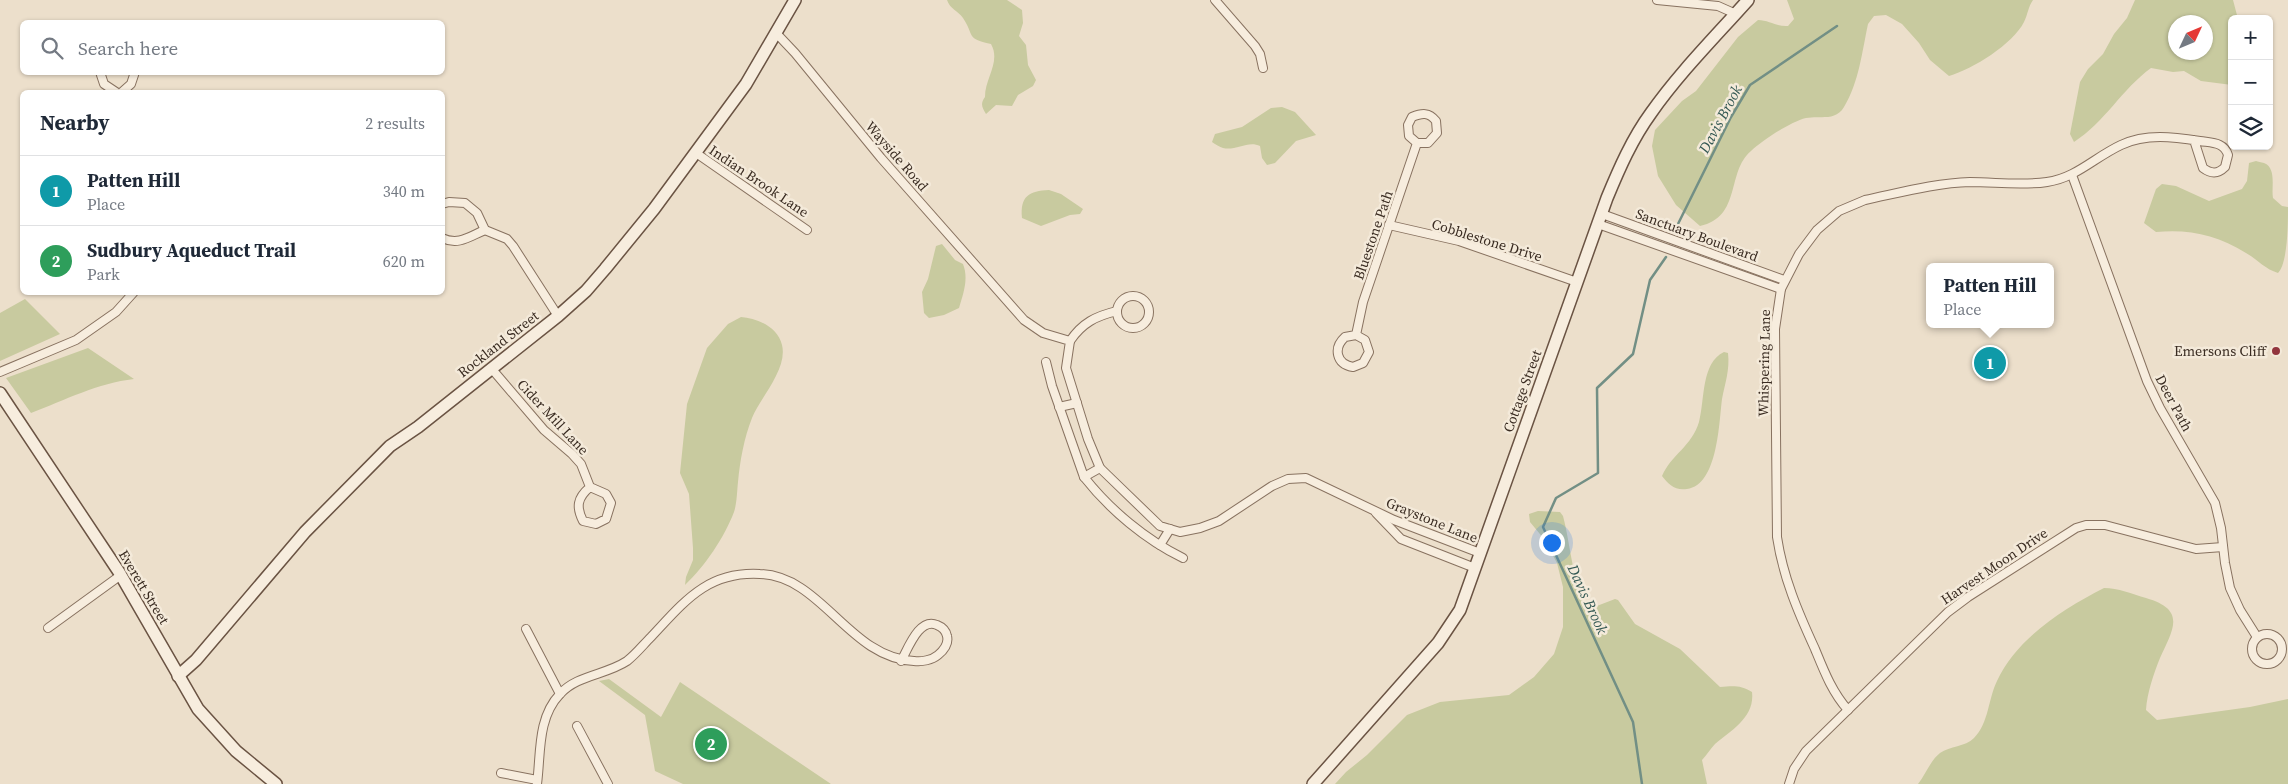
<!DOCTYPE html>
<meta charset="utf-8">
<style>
body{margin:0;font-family:"Source Serif 4",serif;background:#f2f2f3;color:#1f2937}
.controls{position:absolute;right:15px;top:15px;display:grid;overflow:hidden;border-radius:8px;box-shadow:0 1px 4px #0004}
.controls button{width:45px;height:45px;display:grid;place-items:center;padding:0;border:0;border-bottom:1px solid #e0e1e3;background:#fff;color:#1f2937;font:25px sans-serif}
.compass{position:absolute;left:2168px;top:15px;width:45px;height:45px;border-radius:50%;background:#fff;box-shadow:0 1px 4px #0004;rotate:46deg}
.you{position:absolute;left:1551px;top:542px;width:18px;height:18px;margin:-12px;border:4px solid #fff;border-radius:50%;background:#1a73e8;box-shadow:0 0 0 8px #1a73e833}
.badge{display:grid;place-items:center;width:32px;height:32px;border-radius:50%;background:#2563eb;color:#fff;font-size:16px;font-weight:700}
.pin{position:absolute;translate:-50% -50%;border:2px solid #fff;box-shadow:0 1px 5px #0006}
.popup{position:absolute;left:1926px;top:263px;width:128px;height:65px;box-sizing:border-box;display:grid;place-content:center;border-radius:8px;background:#fff;filter:drop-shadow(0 1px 4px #0005);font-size:16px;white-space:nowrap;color:#747a83}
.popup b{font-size:19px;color:#1f2937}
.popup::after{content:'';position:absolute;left:50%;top:100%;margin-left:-10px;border:10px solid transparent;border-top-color:#fff}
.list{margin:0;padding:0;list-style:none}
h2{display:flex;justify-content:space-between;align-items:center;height:65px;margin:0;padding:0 20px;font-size:21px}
h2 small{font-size:16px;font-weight:400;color:#747a83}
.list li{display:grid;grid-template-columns:32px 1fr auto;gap:15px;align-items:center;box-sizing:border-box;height:70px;padding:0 20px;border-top:1px solid #e0e1e3}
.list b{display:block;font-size:19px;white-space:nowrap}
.list p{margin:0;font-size:16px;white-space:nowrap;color:#747a83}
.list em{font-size:16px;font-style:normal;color:#747a83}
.icon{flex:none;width:28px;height:28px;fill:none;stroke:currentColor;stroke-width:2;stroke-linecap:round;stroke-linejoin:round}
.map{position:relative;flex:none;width:2288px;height:784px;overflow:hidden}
.search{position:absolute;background:#fff;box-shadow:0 1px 4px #0004;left:20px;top:20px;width:425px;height:55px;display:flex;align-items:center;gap:12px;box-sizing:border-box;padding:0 18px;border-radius:8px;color:#747a83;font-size:19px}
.panel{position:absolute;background:#fff;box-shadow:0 1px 4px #0004;left:20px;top:90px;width:425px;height:205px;border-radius:8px}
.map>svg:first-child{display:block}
.green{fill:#c8ca9f;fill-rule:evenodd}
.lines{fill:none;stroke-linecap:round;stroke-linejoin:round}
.stream{stroke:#728f85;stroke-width:2.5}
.street-casing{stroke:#887260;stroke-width:10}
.secondary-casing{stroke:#6a5343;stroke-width:14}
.street{stroke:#f7edde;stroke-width:8}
.secondary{stroke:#f7edde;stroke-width:11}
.poi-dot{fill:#92353d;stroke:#f4eada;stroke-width:2}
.labels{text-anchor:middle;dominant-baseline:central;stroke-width:5;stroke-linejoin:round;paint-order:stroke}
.street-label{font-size:14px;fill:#3a2c22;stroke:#f4eada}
.poi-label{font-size:14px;fill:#3a2c22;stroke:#f4eada;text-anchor:end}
.water-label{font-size:15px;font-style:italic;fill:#335853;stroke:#f4eada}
</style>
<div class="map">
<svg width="2288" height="784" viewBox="0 0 2288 784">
<rect width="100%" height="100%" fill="#ecdfcb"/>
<g class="green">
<path d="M947,0H1007L1022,10L1023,23L1019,36L1026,45L1028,65L1036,80L1033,86L1018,95L1012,106L996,105L986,114C982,107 980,104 985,97C985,78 1001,62 991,44C965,38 975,36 963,18C958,11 950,9 947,0Z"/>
<path d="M1787,0H2033C2028,7 2028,14 2024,22C2013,44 1973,69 1949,76L1930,60L1919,43L1902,24L1886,15L1874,16L1868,24C1862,52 1859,82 1844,107C1835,122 1820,115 1806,118C1790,122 1763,140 1751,151C1726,172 1742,217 1700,226L1676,205L1658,176L1652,146L1655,130L1682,101L1696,91L1738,37L1758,20C1769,20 1777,27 1788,26L1794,19Z"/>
<path d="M2135,0H2233L2238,19H2232V85L2201,81L2184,71L2173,72L2151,68C2122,89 2105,122 2074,142L2070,134L2080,82L2088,69L2103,54L2114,34L2127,18ZM2176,22H2206V52H2176Z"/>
<path d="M1282,107L1295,112L1316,135L1296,141L1275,163L1267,165L1262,158L1260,146C1248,140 1236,151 1223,148C1220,147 1215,144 1212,142L1215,134L1242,127L1271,108Z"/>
<path d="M2256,161C2258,162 2261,162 2264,163C2277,168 2271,188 2273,198L2282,206L2288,207C2288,222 2288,263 2278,273C2265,269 2258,260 2246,253C2217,235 2190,229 2156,232L2144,223L2156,189L2162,184L2176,186L2209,201L2242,189L2247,181L2249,163Z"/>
<path d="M1049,190L1061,194L1083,209L1080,214L1070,215L1041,226L1022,218C1020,196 1029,191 1049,190Z"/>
<path d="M942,244L955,260L963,264C969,279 963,294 959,308L944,315L929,318L924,313L922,292L928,279L936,246Z"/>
<path d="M25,299L60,334L0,361V313Z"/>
<path d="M741,317C757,318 778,327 782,345C788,369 760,398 752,418C744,438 740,461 738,482C737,491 737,503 734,512C724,538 705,566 685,585L686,577L693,560V548L689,494L680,473L687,404L707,348L728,324Z"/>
<path d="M88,348L134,379C98,383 65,400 31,413L6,378Z"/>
<path d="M1724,352L1728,353C1730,370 1725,383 1722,399C1719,422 1718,485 1687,489C1675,491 1668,484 1662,476C1671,455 1692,446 1699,422C1705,399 1701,363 1724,352Z"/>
<path d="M1538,511L1560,512L1563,516C1571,546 1572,583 1589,609L1615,599L1618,600L1635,624L1680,649L1720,687C1733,686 1741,685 1752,692C1755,717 1732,730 1715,744C1710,749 1707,755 1702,760L1707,784H1335L1346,772L1367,755L1407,715L1440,702L1509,695L1534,677L1554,654L1563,627V587L1557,563L1544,539L1530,522L1529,514Z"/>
<path d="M2104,588C2118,588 2132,594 2146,598C2187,610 2173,629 2160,658C2154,673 2147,693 2146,710L2157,720L2250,707L2288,699V784H1918C1926,774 1930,761 1940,753C1950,746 1965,747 1974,738C1989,723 1988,699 1997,681C2017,638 2063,609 2104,588Z"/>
<path d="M609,679L661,717L680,682L831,784H683L655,771L645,715L599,681Z"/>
</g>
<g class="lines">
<g class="stream">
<path d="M1675,230L1731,117L1750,85L1837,26"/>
<path d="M1642,784L1633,722L1543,527L1556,498L1598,473L1597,388L1633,354L1650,280L1666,257"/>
</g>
<defs>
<g id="street">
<path d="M1215,0L1255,46L1260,54L1263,68"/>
<path d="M1657,0L1718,6L1736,14"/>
<path d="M777,34L795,53L881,158L1024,320L1043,333L1070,341L1066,368L1088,439L1100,468L1160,526L1180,532L1200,528L1219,521L1272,486L1288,479L1306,478L1394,520L1480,553"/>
<path d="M100,72L104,84L116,92"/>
<path d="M122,92L131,84L135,72"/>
<path d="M696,153L807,230"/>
<path d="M2072,175L2147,381L2160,408L2215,503L2221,528L2225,563L2230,588L2240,610L2257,637"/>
<path d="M442,204L449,202L465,203L477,213L485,230L507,239L513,246L558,316"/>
<path d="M1602,214L1784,280"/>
<path d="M1598,224L1781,289"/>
<path d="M1389,225L1459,241L1577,282"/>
<path d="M442,238C459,246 470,236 485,230"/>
<circle cx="1133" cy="312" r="16"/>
<path d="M1356,335L1365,340L1369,352L1363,363L1353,367C1336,364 1333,348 1345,337L1356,335L1363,302L1417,143H1428L1437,133L1436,121C1429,112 1422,113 1412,117L1408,125L1409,136L1417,143"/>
<path d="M1070,341C1082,323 1096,316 1117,311"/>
<path d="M1046,362L1052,386L1084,477C1110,510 1146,540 1183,558"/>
<path d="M491,368L544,430L572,454L581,464L590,487C577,498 576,507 583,521L596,524L606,519L611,503L606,494L590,487"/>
<path d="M0,372L76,340L116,312L134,292"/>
<path d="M1059,407L1077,403"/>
<path d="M1084,477L1100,468"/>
<path d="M1376,513L1401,539L1475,568"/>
<path d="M1160,545L1170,529"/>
<path d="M48,628L121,575"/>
<path d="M526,629L560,694"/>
<circle cx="2267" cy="649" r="15"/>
<path d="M1848,710C1832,692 1824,671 1815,649C1798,612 1783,577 1777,537L1775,329L1781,289L1799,254L1817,230L1839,211L1865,200C1899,193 1935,183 1970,182C1995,182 2022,186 2047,182C2076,178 2095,157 2121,145C2146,133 2174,137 2200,141C2212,143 2224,142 2228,155L2225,167C2218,174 2211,174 2203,168L2194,140"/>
<path d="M577,726L608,784"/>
<path d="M501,773L537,780"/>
<path d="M537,784C541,754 537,718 560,694C577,675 606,675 627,661C636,654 643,645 651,637C684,602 707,571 760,574C822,576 849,658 914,661C922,662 932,660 938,655C944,650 949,644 947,636C946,631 942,627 937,625C919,617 908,649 901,661"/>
<path d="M1789,784L1794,769L1806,751L1948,612L1968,597L2076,528L2086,525H2105L2196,549L2223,547"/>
</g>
<g id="secondary">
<path d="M0,393L119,572L198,709L236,751L276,784"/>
<path d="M178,676L196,660L305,532L390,446L418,427L558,316L586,291L605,269L654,209L746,84L795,0"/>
<path d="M1313,784L1438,643L1460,610L1607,198C1619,169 1632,139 1651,113C1679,73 1715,37 1748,0"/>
</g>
</defs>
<use href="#street" class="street-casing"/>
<use href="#secondary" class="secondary-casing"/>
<use href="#street" class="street"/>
<use href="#secondary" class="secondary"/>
</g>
<circle class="poi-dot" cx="2276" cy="351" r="5"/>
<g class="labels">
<g class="street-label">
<text transform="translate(897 156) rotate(49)">Wayside Road</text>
<text transform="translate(759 181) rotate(34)">Indian Brook Lane</text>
<text transform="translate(1373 235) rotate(-71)">Bluestone Path</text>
<text transform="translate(1697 235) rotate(20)">Sanctuary Boulevard</text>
<text transform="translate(1487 240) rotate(17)">Cobblestone Drive</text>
<text transform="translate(498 344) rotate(-38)">Rockland Street</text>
<text transform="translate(1764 363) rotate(-89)">Whispering Lane</text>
<text transform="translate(1522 391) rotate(-70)">Cottage Street</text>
<text transform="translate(2174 403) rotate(62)">Deer Path</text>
<text transform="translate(553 417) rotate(47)">Cider Mill Lane</text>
<text transform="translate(1432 520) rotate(22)">Graystone Lane</text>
<text transform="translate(1994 566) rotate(-34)">Harvest Moon Drive</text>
<text transform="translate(144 587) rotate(59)">Everett Street</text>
</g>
<g class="poi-label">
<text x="2266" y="351">Emersons Cliff</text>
</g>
<g class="water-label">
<text transform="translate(1720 119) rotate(-62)">Davis Brook</text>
<text transform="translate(1588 599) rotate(65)">Davis Brook</text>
</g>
</g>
</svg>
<div class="controls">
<button>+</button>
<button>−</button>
<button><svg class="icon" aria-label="layers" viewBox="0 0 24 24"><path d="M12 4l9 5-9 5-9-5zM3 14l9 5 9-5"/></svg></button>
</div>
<svg class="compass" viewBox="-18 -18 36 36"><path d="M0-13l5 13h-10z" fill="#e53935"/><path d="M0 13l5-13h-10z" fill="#747a83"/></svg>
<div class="you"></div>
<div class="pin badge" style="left:1990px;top:363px;background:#0f9aa8">1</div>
<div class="popup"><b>Patten Hill</b>Place</div>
<div class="pin badge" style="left:711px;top:744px;background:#2e9e5b">2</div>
<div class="search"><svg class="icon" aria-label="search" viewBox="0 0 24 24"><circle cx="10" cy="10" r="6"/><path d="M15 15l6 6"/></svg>Search here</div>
<section class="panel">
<h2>Nearby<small>2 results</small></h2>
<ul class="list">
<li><span class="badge" style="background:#0f9aa8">1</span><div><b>Patten Hill</b><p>Place</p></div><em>340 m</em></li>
<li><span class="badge" style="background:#2e9e5b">2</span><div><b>Sudbury Aqueduct Trail</b><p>Park</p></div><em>620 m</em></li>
</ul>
</section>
</div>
